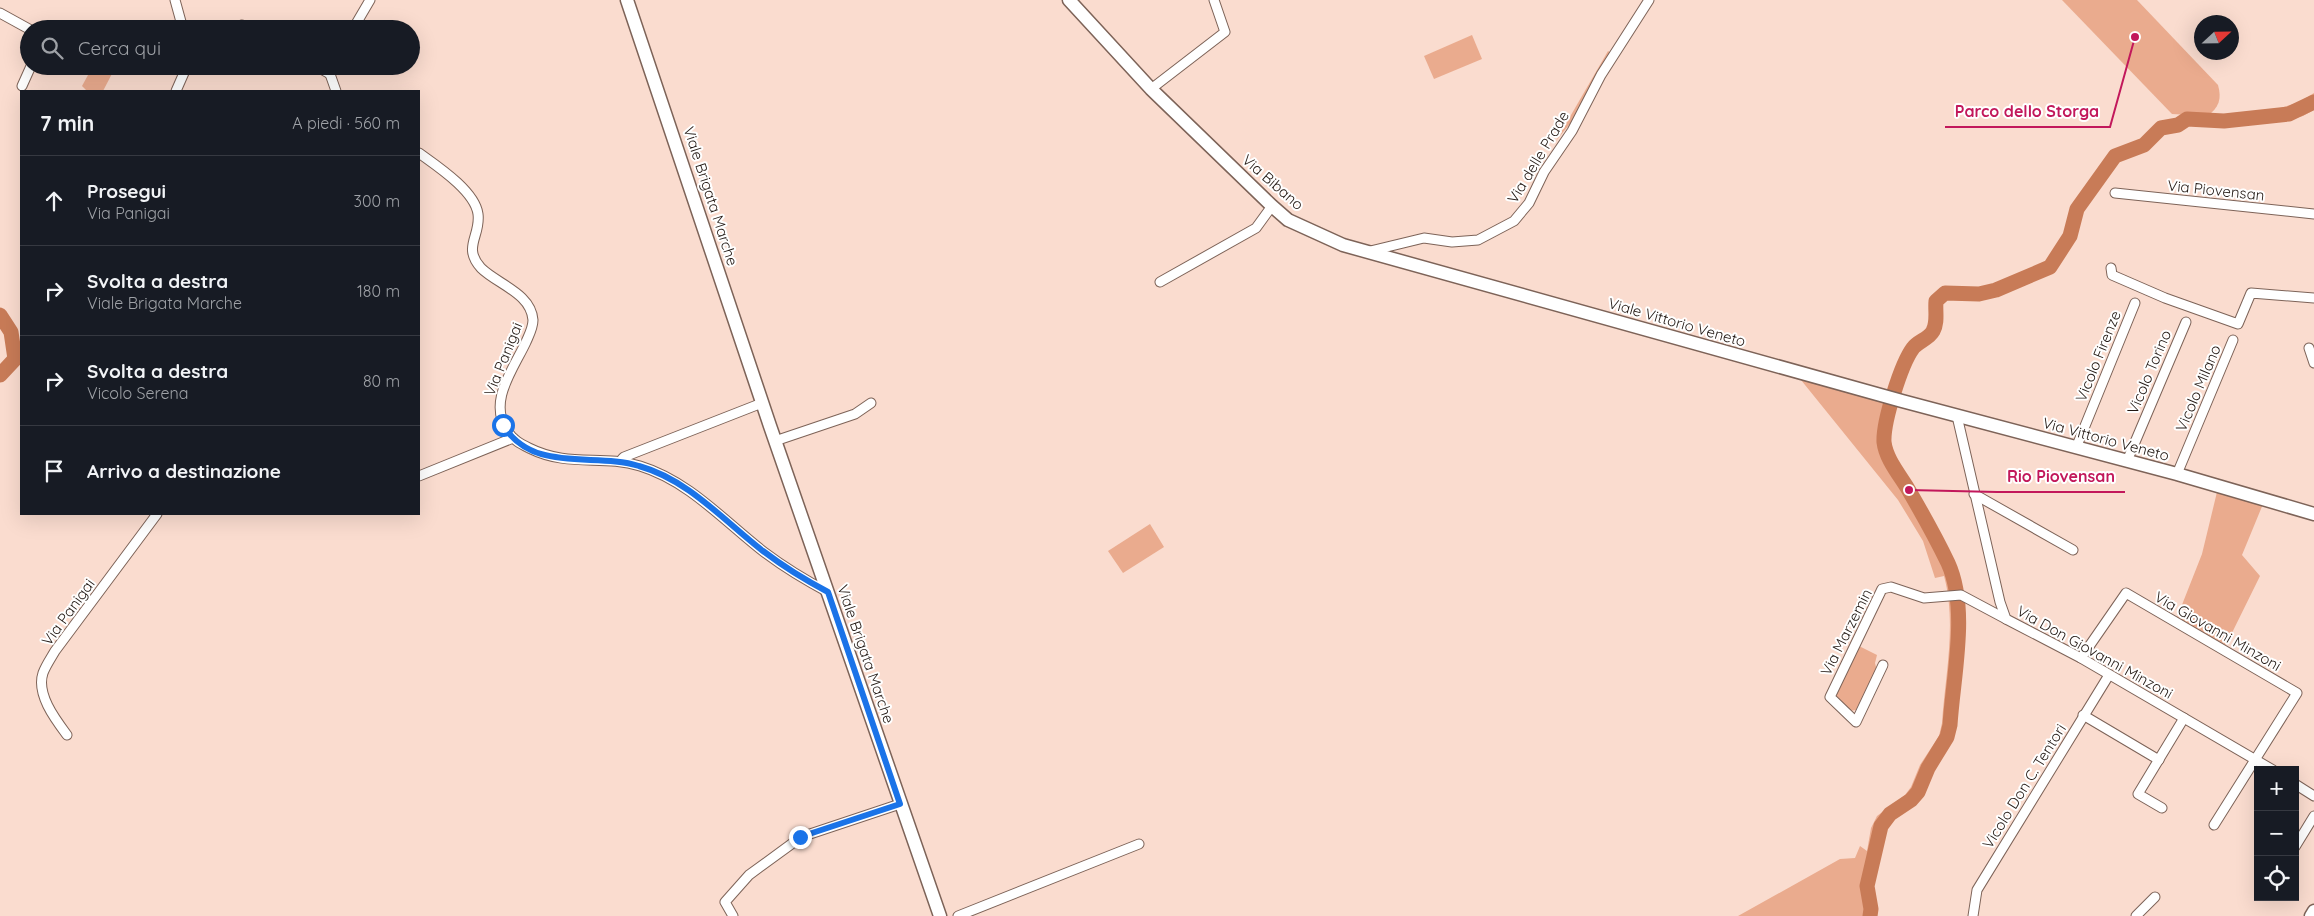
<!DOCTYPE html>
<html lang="it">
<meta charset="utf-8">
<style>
body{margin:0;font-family:Quicksand,sans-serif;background:#20242c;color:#f1f3f6}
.controls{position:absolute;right:15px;bottom:15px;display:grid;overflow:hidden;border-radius:0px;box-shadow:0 5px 20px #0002}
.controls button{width:45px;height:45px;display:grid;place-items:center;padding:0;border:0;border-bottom:1px solid #363941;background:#171b24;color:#f1f3f6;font:25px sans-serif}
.compass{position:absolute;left:2194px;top:15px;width:45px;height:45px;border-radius:50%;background:#171b24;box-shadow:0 5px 20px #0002;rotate:68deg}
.stop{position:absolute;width:15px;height:15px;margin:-11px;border:4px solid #1a73e8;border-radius:50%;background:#fff}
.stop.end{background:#1a73e8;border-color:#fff;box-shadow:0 1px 5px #0008}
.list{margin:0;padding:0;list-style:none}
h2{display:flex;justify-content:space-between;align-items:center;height:65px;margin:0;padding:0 20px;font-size:21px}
h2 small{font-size:16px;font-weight:400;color:#9ea1a6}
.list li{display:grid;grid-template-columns:32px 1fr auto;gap:15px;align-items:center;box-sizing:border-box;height:90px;padding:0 20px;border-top:1px solid #363941}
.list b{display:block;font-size:19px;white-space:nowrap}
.list p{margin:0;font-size:16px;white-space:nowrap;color:#9ea1a6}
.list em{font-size:16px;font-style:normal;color:#9ea1a6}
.icon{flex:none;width:28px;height:28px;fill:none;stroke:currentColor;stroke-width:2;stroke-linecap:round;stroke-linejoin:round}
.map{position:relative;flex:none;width:2314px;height:916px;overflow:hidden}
.search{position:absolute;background:#171b24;box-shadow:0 5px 20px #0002;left:20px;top:20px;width:400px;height:55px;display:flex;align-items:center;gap:12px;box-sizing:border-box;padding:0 18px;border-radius:28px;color:#9ea1a6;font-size:19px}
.panel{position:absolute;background:#171b24;box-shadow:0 5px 20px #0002;left:20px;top:90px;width:400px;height:425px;border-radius:0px}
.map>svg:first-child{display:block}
.green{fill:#eaab8e}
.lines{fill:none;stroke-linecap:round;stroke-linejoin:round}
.river{stroke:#c87b57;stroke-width:15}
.street-casing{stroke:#7d6358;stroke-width:11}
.secondary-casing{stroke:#7d6358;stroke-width:15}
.street{stroke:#fff;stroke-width:9}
.secondary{stroke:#fff;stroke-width:12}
.route{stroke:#1a73e8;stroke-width:6}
.labels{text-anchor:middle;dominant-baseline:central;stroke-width:4;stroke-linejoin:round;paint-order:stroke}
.street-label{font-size:15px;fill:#221813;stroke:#fff}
.leader{fill:none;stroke:#c2185b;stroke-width:2}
.callout-dot{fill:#c2185b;stroke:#fff;stroke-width:2}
.callout-label{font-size:16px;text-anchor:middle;font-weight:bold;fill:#c2185b;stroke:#fff;stroke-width:4;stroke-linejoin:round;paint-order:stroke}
</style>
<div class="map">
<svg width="2314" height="916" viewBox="0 0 2314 916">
<rect width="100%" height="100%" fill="#fadccf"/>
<g class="green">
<path d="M2062,0H2137L2218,85C2222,99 2219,108 2207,116L2172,114Z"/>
<path d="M1472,35L1482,59L1434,79L1424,56Z"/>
<path d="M1608,51L1611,53L1585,105L1556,141Z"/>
<path d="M93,66H116L103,91H87L82,86Z"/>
<path d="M2314,93V110L2303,116L2280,122V108L2297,103Z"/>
<path d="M1801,380L1897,404L1890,435L1892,451L1952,557L1961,585L1963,622L1956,725L1952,741L1933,771L1923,794L1915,805L1895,818L1886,828L1873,885L1876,916H1738L1840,859L1855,858L1860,846L1867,851L1871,828L1877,816L1905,795L1911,787L1920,765L1939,736L1942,723C1945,676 1957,623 1944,576L1935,578L1923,541L1898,500Z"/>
<path d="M2217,492L2263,504L2242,555L2260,576L2226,645L2176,620L2202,554Z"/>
<path d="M1150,524L1164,547L1123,573L1108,551Z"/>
<path d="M1859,646L1877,655L1875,663L1877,671L1856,710L1850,711L1835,697Z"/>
</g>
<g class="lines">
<g class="river">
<path d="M0,315L11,332L15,359L0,375"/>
<path d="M1870,916L1871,909L1867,886L1881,826L1890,814L1911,800L1918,792L1928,768L1947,737L1950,725C1953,676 1969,609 1948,563C1936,538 1922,513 1908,489C1899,474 1886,459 1884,442C1883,422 1901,364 1913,348C1918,341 1929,339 1933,331C1938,322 1935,311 1936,301L1945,293L1979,294L1996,290L2050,267L2070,236L2077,209L2115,156L2144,145L2161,128L2178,125L2187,119L2224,121L2289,114L2314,102"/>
</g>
<defs>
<g id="street">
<path d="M175,0L183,29"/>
<path d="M0,13L29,29"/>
<path d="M242,25L248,29"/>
<path d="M353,29L370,0"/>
<path d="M316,66L330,74"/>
<path d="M332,66L330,74L336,91"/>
<path d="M22,86L31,66"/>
<path d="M1151,89L1225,32L1214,0"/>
<path d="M176,91L187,66"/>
<path d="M419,153C437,166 475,191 478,214C481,236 462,247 481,268C497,284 531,293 533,320C533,328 529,335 526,342C513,370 487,402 508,432C513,440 521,444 529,448C569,468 602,454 640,466C689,481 724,521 764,552C784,567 805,580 828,592"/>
<path d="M2115,193L2314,214"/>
<path d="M1366,252L1424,238L1452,242L1478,240L1514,221L1529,203L1544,172L1572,131L1601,75L1649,0"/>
<path d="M2111,268L2112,275L2165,298L2238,324L2251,293L2314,298"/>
<path d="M1160,282L1256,228L1272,206"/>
<path d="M2309,348L2314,363"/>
<path d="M1957,416L2000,602L2006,619L2081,658L2273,770"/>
<path d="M775,441L855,414L871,403"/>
<path d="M2076,448L2135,303"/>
<path d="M622,459L624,457L762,403"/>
<path d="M2127,461L2186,322"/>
<path d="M2177,474L2233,340"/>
<path d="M419,476L513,438"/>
<path d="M1974,494L2073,550"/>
<path d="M2081,658L2126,593L2297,693L2214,825"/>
<path d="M1883,665L1856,722L1830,697L1882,589L1891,587L1924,598L1961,595L2006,619"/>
<path d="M2083,715L2159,760"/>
<path d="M67,735C55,719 36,694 43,673C46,665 51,658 55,651L157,514"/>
<path d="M2295,784L2314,796"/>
<path d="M2162,808L2138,794L2184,718"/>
<path d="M2295,847L2314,816"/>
<path d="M733,916L725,902L749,875L801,837L900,804"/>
<path d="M958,916L1139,844"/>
<path d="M1973,916L1977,890L2109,675"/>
<path d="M2136,916L2155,897"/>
</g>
<g id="secondary">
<path d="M627,0L770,426L940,916"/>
<path d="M1069,0L1151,89L1272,206L1288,220L1343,245L1902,401L2177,474L2314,514"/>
<path d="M2311,916L2314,911"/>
</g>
</defs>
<use href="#street" class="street-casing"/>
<use href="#secondary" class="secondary-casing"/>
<use href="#street" class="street"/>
<use href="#secondary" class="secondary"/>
</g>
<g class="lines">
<path class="route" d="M503,425C533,474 595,452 639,466C689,480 724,521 763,551C784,567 805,580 828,592L900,804L800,837"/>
</g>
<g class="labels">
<g class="street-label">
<text transform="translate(1538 157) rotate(-59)">Via delle Prade</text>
<text transform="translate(1273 182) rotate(41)">Via Bibano</text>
<text transform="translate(2216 190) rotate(6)">Via Piovensan</text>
<text transform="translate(711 196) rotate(72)">Viale Brigata Marche</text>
<text transform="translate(1677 322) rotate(16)">Viale Vittorio Veneto</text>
<text transform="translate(2098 356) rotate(-68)">Vicolo Firenze</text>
<text transform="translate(503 359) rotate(-68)">Via Panigai</text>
<text transform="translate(2149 372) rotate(-67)">Vicolo Torino</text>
<text transform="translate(2198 388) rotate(-67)">Vicolo Milano</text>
<text transform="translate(2106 439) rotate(15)">Via Vittorio Veneto</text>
<text transform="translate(68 612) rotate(-54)">Via Panigai</text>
<text transform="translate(2218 631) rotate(30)">Via Giovanni Minzoni</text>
<text transform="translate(1846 632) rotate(-63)">Via Marzemin</text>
<text transform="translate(2095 652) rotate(29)">Via Don Giovanni Minzoni</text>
<text transform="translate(866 654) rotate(71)">Viale Brigata Marche</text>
<text transform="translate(2024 786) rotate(-58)">Vicolo Don C. Tentori</text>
</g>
</g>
<path class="leader" d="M2135 37L2110 127H1945M1909 490L1997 492H2125"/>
<g class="callout-dot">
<circle cx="2135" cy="37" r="5"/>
<circle cx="1909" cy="490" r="5"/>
</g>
<g class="callout-label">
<text x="2027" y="117">Parco dello Storga</text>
<text x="2061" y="482">Rio Piovensan</text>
</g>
</svg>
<div class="controls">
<button>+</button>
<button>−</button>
<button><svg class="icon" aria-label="locate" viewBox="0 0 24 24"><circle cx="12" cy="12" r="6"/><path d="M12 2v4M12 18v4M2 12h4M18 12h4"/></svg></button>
</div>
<svg class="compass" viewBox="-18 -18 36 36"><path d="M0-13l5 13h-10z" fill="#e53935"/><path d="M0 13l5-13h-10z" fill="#9ea1a6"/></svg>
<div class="stop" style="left:503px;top:425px"></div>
<div class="stop end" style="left:800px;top:837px"></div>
<div class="search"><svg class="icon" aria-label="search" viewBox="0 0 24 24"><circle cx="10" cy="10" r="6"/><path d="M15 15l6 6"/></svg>Cerca qui</div>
<section class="panel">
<h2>7 min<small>A piedi · 560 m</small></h2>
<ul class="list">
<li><svg class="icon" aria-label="ahead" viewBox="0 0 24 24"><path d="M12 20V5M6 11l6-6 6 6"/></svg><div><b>Prosegui</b><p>Via Panigai</p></div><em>300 m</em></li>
<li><svg class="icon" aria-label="right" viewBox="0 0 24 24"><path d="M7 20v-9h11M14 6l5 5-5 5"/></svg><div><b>Svolta a destra</b><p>Viale Brigata Marche</p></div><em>180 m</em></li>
<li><svg class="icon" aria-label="right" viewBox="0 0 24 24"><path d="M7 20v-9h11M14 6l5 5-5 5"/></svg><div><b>Svolta a destra</b><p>Vicolo Serena</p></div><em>80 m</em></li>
<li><svg class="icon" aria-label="arrive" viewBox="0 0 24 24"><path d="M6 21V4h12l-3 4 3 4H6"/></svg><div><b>Arrivo a destinazione</b></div></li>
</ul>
</section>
</div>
